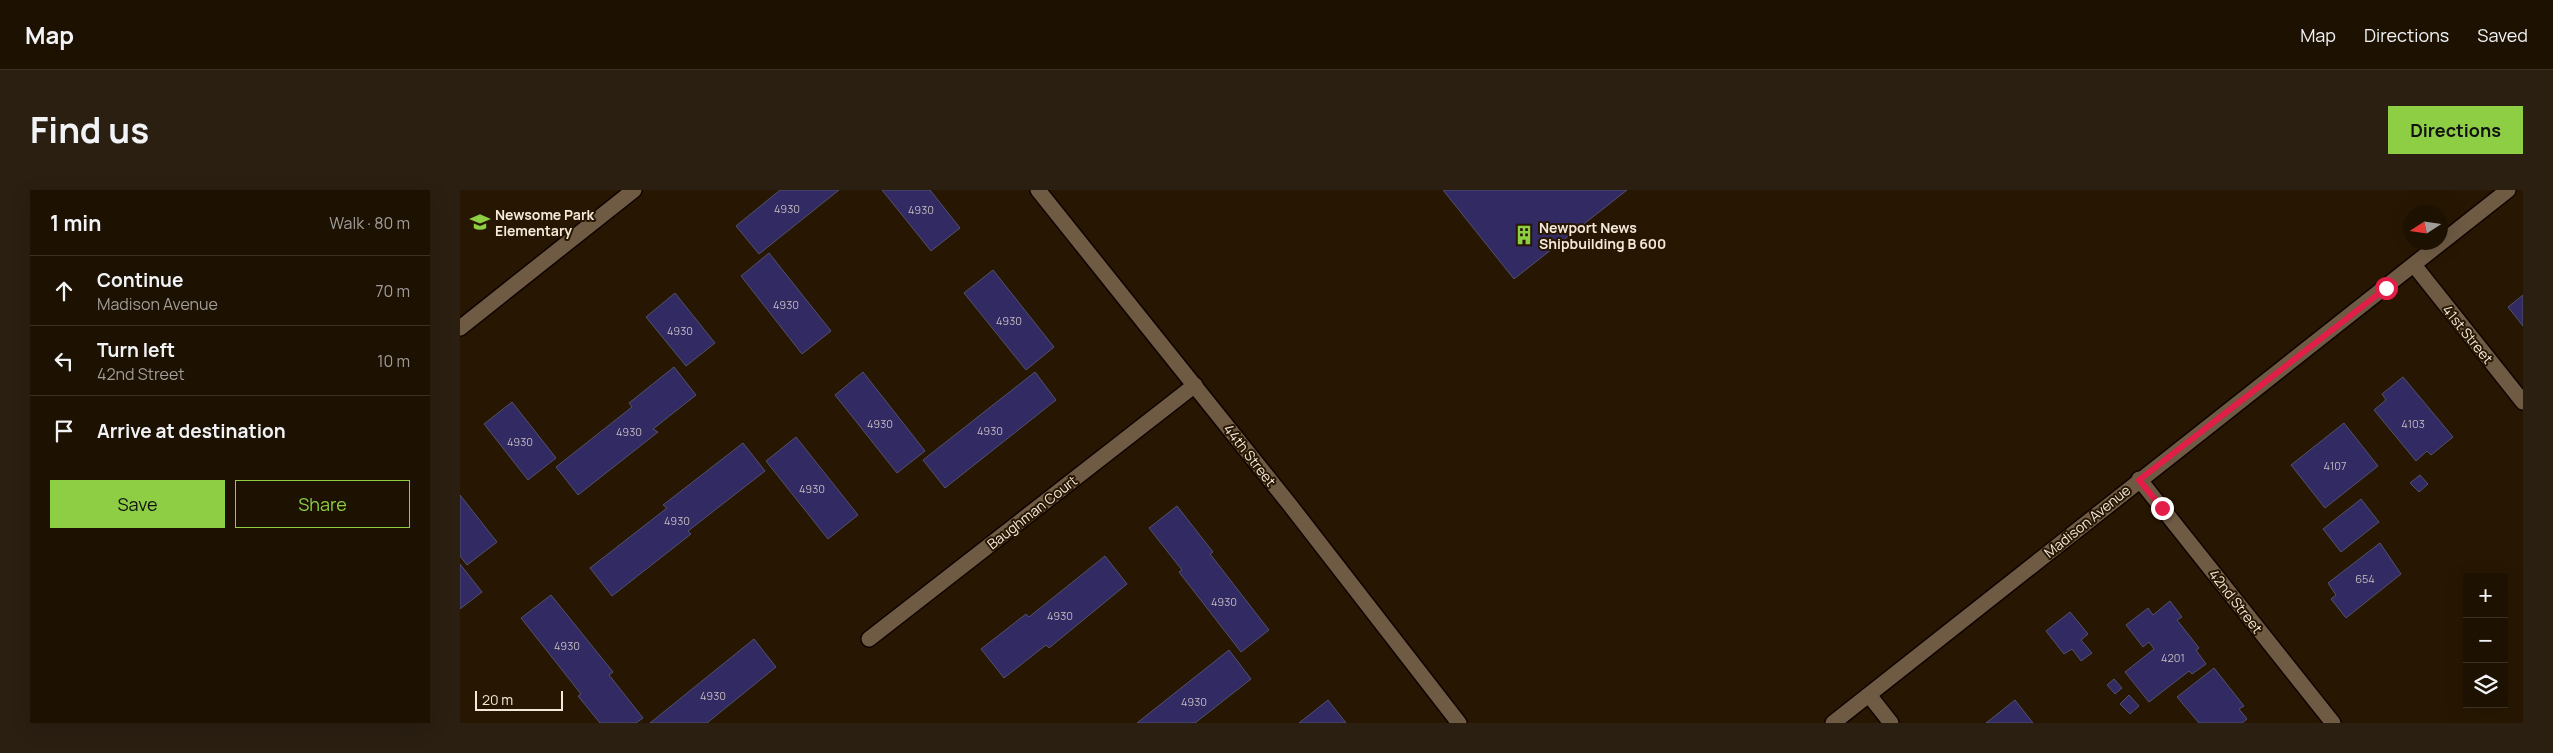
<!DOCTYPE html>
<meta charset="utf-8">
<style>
body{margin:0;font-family:Manrope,sans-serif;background:#2a1f11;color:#f1f3f6}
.controls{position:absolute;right:15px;bottom:15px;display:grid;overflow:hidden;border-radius:0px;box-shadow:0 5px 20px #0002}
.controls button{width:45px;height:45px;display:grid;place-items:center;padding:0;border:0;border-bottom:1px solid #3b3124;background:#1d1102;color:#f1f3f6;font:25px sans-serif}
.compass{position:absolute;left:1943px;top:15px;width:45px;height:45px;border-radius:50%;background:#1d1102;box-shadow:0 5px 20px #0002;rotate:258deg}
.scale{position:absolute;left:15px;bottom:12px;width:88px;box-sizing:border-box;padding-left:5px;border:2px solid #f4e8db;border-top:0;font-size:14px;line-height:18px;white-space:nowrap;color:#f4e8db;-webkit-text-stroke:4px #271702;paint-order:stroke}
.stop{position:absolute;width:15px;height:15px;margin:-11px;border:4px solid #e11d48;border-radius:50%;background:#fff}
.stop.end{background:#e11d48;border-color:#fff;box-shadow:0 1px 5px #0008}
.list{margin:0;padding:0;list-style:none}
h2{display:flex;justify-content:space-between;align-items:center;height:65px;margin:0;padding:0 20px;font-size:21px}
h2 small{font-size:16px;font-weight:400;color:#a09d99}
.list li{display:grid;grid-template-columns:32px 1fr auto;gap:15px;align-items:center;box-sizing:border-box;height:70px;padding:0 20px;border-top:1px solid #3b3124}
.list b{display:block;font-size:19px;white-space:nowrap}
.list p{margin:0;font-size:16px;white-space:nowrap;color:#a09d99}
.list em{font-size:16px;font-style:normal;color:#a09d99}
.actions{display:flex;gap:10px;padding:15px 20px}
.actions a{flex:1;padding:11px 0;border:1px solid #8dce44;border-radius:0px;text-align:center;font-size:18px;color:#8dce44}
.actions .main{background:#8dce44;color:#111}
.icon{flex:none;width:28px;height:28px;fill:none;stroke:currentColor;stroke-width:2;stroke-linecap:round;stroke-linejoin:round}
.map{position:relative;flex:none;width:2063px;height:533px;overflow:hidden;border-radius:0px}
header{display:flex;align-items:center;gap:30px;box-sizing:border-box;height:70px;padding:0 25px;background:#1d1102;border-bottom:1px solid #3b3124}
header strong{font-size:24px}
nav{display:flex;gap:28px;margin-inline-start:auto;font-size:18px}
.intro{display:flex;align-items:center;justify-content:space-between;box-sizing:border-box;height:120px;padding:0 30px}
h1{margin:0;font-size:35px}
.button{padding:12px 22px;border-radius:0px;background:#8dce44;color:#111;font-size:18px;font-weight:700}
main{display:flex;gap:30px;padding:0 30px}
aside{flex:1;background:#1d1102;border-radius:0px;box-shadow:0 5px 20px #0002}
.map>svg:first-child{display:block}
.building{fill:#312a63;stroke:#52526c}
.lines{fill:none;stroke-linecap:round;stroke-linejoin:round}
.minor-casing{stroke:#0f0300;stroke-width:18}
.minor{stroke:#6f5b44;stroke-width:15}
.route{stroke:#e11d48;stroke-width:6}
.labels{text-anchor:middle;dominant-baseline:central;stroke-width:4;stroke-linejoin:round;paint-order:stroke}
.number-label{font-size:11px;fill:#c3b8bd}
.poi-label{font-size:14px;font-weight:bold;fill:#f4e8db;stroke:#271702;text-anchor:start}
.street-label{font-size:14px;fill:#f4e8db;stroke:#271702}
</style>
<header>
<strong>Map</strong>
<nav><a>Map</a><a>Directions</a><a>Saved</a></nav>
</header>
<div class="intro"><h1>Find us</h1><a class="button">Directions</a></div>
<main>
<aside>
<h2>1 min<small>Walk · 80 m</small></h2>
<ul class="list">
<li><svg class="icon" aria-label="ahead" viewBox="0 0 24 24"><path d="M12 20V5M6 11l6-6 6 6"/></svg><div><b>Continue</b><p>Madison Avenue</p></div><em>70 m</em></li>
<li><svg class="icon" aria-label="left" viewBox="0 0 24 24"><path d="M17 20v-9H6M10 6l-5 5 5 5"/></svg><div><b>Turn left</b><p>42nd Street</p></div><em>10 m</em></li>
<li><svg class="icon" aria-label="arrive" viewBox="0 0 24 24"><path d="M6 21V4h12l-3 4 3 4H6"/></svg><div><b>Arrive at destination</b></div></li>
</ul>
<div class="actions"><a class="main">Save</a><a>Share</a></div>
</aside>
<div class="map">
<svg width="2063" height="533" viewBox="0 0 2063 533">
<rect width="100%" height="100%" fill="#271702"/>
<g class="building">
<path d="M320,0H379L299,64L276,36Z"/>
<path d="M422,0H470L500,38L471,61Z"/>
<path d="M983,0H1167L1054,89Z"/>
<path d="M309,63L371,141L342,164L281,86Z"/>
<path d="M533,80L594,157L566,180L504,103Z"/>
<path d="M215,103L255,153L226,176L186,127Z"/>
<path d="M2063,105V136L2048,117Z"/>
<path d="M214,177L236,205L193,239L198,242L118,305L96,277L172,217L169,213Z"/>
<path d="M403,182L465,261L437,283L375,205Z"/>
<path d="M575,182L596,210L485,298L463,270Z"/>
<path d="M1943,187L1993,247L1971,265L1967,261L1956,271L1914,220L1926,210L1922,204Z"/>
<path d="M52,212L96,268L68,290L24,234Z"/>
<path d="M1884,233L1918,276L1865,318L1831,275Z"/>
<path d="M336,247L398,325L368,349L306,271Z"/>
<path d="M283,253L305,281L228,341L231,344L152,406L130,378L207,318L203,315Z"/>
<path d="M1960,285L1968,294L1959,302L1950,293Z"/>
<path d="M0,305L37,352L7,375L0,366Z"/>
<path d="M1901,309L1919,332L1881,362L1863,339Z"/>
<path d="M717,316L753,362L750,364L809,440L781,462L719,382L722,380L689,338Z"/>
<path d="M1920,353L1941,384L1886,428L1871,409L1876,405L1868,393Z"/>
<path d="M645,366L667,394L589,458L586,455L544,488L521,459L566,424L569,427Z"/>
<path d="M0,374L22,402L0,419Z"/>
<path d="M91,405L153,482L149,485L183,528L176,533H140L118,506L121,504L61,428Z"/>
<path d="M1710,411L1722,427L1717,430L1739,458L1736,460L1746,474L1732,484L1729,481L1689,512L1665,482L1694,459L1689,452L1683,457L1666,435L1688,418L1693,425Z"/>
<path d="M1610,422L1628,444L1621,450L1632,463L1621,471L1612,459L1604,464L1586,441Z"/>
<path d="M294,449L316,477L247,533H190Z"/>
<path d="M769,460L791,489L735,533H677Z"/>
<path d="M1754,478L1784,516L1779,519L1787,529L1782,533H1739L1717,507Z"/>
<path d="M1654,489L1662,498L1655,504L1647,495Z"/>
<path d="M1669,505L1679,516L1670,524L1660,514Z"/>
<path d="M868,510L886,533H839Z"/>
<path d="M1555,510L1573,533H1526Z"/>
</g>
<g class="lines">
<defs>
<g id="minor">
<path d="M578,0L830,315L999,533"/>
<path d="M1954,75L2063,212"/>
<path d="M0,138L174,0"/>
<path d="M1679,289L1873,533"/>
<path d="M409,449L735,195"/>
<path d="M1409,505L1431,533"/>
<path d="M1373,533L2048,0"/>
</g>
</defs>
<use href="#minor" class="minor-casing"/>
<use href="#minor" class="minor"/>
</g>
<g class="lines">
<path class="route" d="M1702,318L1679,290L1926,98"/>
</g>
<defs>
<symbol id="school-bare" viewBox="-9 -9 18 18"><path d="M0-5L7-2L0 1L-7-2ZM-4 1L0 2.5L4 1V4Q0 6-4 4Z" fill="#8dce44" stroke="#271702" stroke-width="2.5" paint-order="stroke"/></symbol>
<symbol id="building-bare" viewBox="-9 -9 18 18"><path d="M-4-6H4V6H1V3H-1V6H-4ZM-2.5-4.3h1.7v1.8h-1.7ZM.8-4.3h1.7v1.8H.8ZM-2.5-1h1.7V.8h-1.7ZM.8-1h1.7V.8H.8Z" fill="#8dce44" stroke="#271702" stroke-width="2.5" paint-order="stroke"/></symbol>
</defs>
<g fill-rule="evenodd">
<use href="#school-bare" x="6" y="18" width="28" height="28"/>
<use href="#building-bare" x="1050" y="31" width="28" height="28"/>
</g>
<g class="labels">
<g class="number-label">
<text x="327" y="18">4930</text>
<text x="461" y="19">4930</text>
<text x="326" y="114">4930</text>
<text x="549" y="130">4930</text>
<text x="220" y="140">4930</text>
<text x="420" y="233">4930</text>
<text x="1953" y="233">4103</text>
<text x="530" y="240">4930</text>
<text x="169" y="241">4930</text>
<text x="60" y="251">4930</text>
<text x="1875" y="275">4107</text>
<text x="352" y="298">4930</text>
<text x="217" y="330">4930</text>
<text x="1905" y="388">654</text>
<text x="764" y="411">4930</text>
<text x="600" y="425">4930</text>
<text x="107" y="455">4930</text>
<text x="1713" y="467">4201</text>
<text x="253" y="505">4930</text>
<text x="734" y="511">4930</text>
</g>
<g class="poi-label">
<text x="35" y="24">Newsome Park<tspan x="35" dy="16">Elementary</tspan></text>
<text x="1079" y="37">Newport News<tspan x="1079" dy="16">Shipbuilding B 600</tspan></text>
</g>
<g class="street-label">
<text transform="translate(2008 144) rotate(51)">41st Street</text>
<text transform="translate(790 265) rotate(52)">44th Street</text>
<text transform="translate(572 322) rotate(-38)">Baughman Court</text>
<text transform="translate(1627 331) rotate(-39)">Madison Avenue</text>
<text transform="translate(1776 411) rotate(52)">42nd Street</text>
</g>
</g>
</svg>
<div class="controls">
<button>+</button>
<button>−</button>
<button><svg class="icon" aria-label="layers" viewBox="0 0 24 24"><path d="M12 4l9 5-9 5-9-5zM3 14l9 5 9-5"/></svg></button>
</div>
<svg class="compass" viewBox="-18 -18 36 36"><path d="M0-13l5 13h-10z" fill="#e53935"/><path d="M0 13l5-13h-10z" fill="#a09d99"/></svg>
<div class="scale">20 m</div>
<div class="stop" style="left:1926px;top:98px"></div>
<div class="stop end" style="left:1702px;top:318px"></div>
</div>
</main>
